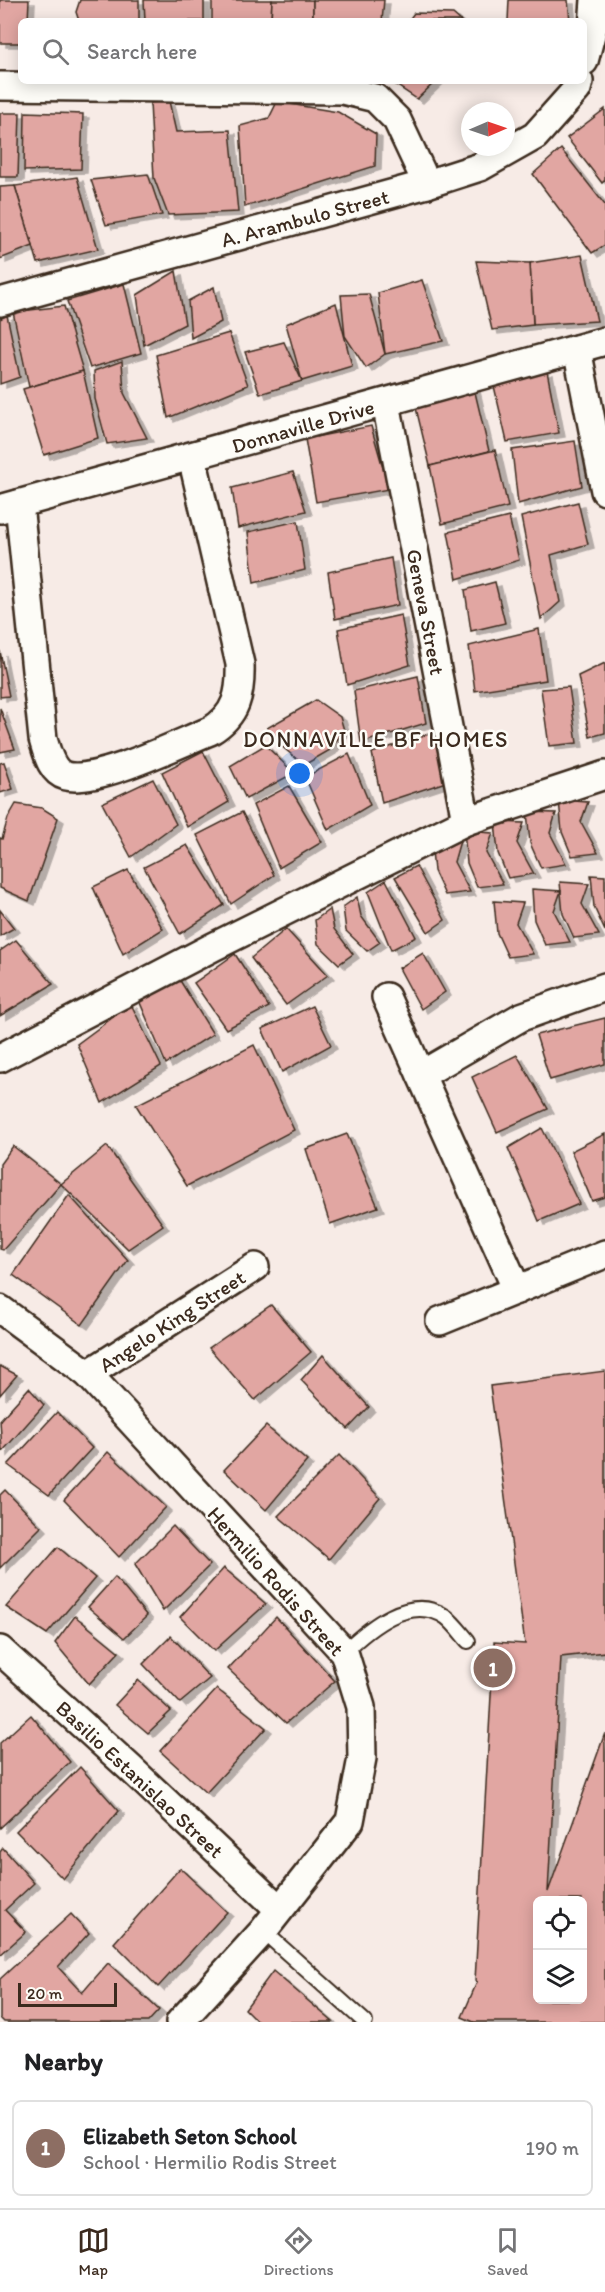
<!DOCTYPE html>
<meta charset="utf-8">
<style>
body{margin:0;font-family:Itim,sans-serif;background:#f2f2f2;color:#202124}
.controls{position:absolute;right:18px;bottom:18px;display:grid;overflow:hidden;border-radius:9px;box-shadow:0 3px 15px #0003}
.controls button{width:54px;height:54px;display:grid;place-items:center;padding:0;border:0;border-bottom:2px solid #e0e0e0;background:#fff;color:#202124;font:30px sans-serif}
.compass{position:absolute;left:461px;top:102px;width:54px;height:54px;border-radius:50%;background:#fff;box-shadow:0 3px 15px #0003;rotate:88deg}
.scale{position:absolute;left:18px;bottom:15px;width:99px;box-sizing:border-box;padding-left:6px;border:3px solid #3b2a1e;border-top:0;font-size:16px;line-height:21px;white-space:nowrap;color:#3b2a1e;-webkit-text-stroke:4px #fdfcf7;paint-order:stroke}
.you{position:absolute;left:300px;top:774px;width:21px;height:21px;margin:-15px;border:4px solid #fff;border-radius:50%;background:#1a73e8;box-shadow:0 0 0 9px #1a73e833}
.badge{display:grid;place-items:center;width:39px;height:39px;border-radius:50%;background:#3b2a1e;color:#fff;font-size:20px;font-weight:700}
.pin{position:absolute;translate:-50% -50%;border:3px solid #fff;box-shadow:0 2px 6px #0006}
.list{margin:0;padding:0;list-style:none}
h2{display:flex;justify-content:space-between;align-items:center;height:78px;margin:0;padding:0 24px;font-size:26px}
h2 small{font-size:20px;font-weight:400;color:#757577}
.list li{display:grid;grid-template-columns:39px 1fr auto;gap:18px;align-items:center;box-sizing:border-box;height:96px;margin:0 12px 12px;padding:0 12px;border:2px solid #e0e0e0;border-radius:9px}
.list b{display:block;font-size:22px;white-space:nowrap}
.list p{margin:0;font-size:20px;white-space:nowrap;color:#757577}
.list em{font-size:20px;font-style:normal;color:#757577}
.icon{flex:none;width:33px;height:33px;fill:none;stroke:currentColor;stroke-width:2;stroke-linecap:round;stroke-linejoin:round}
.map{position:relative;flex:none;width:605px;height:2022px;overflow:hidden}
.search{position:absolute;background:#fff;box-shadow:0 3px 15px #0003;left:18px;right:18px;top:18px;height:66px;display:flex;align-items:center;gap:15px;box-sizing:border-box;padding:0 21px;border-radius:9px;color:#757577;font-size:22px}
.sheet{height:186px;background:#fff}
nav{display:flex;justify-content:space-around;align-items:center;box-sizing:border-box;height:84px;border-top:2px solid #e0e0e0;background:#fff;font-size:16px;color:#757577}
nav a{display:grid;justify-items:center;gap:3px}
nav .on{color:#3b2a1e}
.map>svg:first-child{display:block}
.building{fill:#e1a6a2;stroke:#3b2a1e;stroke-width:1.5;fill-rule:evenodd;filter:url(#shadow)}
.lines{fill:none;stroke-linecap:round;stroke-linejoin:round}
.service-casing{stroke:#3b2a1e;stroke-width:18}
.minor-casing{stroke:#3b2a1e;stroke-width:32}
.service{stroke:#fdfcf7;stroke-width:14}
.minor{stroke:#fdfcf7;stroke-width:27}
.labels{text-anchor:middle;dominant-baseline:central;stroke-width:5;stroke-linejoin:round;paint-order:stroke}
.street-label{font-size:21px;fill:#3b2a1e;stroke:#fdfcf7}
.neighbourhood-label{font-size:22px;letter-spacing:1.5px;fill:#3b2a1e;stroke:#fdfcf7}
</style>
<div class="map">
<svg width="605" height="2022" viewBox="0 0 605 2022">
<defs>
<filter id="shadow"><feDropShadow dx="6" dy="4" stdDeviation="0" flood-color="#0004"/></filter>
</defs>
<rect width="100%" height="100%" fill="#f7ebe6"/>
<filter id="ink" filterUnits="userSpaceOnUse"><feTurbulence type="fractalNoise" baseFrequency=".0167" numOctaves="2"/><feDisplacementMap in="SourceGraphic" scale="12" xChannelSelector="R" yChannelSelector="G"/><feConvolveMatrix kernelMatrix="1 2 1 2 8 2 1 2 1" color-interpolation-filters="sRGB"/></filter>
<g filter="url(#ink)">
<g class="building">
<path d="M0,0H29L28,21H21V43H0Z"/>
<path d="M80,0H139V21H79L76,12Z"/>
<path d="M144,0H204V21H145Z"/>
<path d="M212,0H272L271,21H212Z"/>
<path d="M272,0H313V21H271Z"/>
<path d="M313,0H384L382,21H313Z"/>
<path d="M509,0H568L570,21H508Z"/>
<path d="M414,13L453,14L461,21H408Z"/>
<path d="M395,81H436L417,99L396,85Z"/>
<path d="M169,101L176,132L230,130L238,212L168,215L154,178L150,103Z"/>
<path d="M277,102L338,112L376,134L375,166L245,207L240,126L269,118Z"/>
<path d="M605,109V180L602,183L567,138Z"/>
<path d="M25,112L83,114L81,169L24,171Z"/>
<path d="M0,113H20L18,177H0Z"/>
<path d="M561,149L605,205V245L592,253L533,174Z"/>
<path d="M148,174L162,215L106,225L91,180Z"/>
<path d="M77,177L98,249L38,263L15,186Z"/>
<path d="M15,186L33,246L0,259V187Z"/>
<path d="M582,255L597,321L533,325L530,263Z"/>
<path d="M476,261L530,263L533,325L492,330Z"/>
<path d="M176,271L185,324L144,345L137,295Z"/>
<path d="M422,280L443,341L385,354L378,293Z"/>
<path d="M124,284L141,353L90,368L67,301Z"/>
<path d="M214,287L221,322L191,338L188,301Z"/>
<path d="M369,294L385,354L366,368L345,336L341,295Z"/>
<path d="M336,303L352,366L302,381L286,324Z"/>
<path d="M64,306L83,371L29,387L13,312Z"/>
<path d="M7,315L20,377L0,384V319Z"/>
<path d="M229,333L248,385L168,418L156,355Z"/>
<path d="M284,342L302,381L260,394L245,352Z"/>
<path d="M122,361L124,393L147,438L107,444L95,399L94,371Z"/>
<path d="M83,371L98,438L44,455L23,389Z"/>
<path d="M547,371L559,433L507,442L494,386Z"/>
<path d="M474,388L489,451L430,466L416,408Z"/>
<path d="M371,426L389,489L316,502L305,439Z"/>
<path d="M575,441L582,486L518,504L512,450Z"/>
<path d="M495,450L508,507L442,524L430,466Z"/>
<path d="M293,472L306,511L238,528L232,488Z"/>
<path d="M578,502L588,544L551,555L560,602L541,619L521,517Z"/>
<path d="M509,517L519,560L457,579L448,532Z"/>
<path d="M298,521L305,570L254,583L248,532Z"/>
<path d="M391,558L398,605L335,619L328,572Z"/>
<path d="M495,582L505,623L471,631L465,590Z"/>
<path d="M401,615L410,665L347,685L338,629Z"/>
<path d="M539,629L546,680L475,691L469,646Z"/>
<path d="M0,651L9,696L0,697Z"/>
<path d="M605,663V733L590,737L578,676Z"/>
<path d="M418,676L426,723L361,743L354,691Z"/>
<path d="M569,687L577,743L549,746L541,689Z"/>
<path d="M316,700L340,717L344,730L330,750L304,765L273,739L267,728Z"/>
<path d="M0,708L15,749L0,752Z"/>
<path d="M434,732L446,782L382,803L372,753Z"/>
<path d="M265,745L294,773L246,799L230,766Z"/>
<path d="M203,751L229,802L187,827L162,772Z"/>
<path d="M349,754L370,805L328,830L305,777Z"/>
<path d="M4,762L13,789L0,793V763Z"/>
<path d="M153,779L176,824L131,857L102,803Z"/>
<path d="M289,786L322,842L279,868L253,805Z"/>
<path d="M559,800L588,802L581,822L598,853L572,856L562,832Z"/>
<path d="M16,804L42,808L58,818L29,901L0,888V838L2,839L8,818Z"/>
<path d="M242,812L274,875L231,904L197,835Z"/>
<path d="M527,812L556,813L550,833L566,864L541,868L530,843Z"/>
<path d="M495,822L524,823L517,843L534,874L508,878L498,853Z"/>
<path d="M464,831L493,833L486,853L503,884L477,887L467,863Z"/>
<path d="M431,840L460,841L454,862L470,892L445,895L434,871Z"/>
<path d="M187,845L224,905L180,934L144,867Z"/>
<path d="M416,866L445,920L428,932L395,877Z"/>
<path d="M128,870L163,929L123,954L93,887Z"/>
<path d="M591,875L605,876V931L594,907Z"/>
<path d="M386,880L416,937L391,950L368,892Z"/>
<path d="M560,882L589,884L582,904L599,935L574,938L563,914Z"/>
<path d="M532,889L561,891L554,911L570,942L545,945L534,920Z"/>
<path d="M357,897L361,916L380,942L367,951L346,931L343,907Z"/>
<path d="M494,901L523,903L516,923L533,954L508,957L497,933Z"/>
<path d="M330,909L334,929L353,954L339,964L318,944L315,920Z"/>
<path d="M0,910L14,928L0,936Z"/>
<path d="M286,929L328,975L286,1005L251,958Z"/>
<path d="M16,940L53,984L0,1016V951Z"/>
<path d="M423,953L445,992L421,1009L399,968Z"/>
<path d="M235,954L269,1007L226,1029L194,983Z"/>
<path d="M176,974L213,1034L166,1064L138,998Z"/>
<path d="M131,1004L161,1066L102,1103L77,1044Z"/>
<path d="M312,1006L331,1045L282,1072L262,1029Z"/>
<path d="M605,1018V1064L550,1080L536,1035Z"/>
<path d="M254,1045L294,1130L187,1186L136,1105Z"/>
<path d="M517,1055L548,1109L497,1132L472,1077Z"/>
<path d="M542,1128L579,1204L539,1221L508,1148Z"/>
<path d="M347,1134L378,1207L330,1224L306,1149Z"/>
<path d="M605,1134V1197L592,1201L571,1151Z"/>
<path d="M13,1146L61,1184L3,1250L0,1249V1164Z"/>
<path d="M107,1146L163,1225L128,1249L61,1184Z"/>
<path d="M69,1195L128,1260L82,1325L13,1275Z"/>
<path d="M271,1305L311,1352L255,1400L209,1348Z"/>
<path d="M323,1355L369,1407L348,1429L301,1380Z"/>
<path d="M0,1366L17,1375L0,1395Z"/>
<path d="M605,1371V1652L561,1657L548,1892L605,1733V2022H474L462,2017L477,1982L475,1981L494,1642L525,1644L490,1386ZM538,1900H582V2000H538Z"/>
<path d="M29,1388L44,1405L2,1452L0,1420Z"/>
<path d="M57,1412L92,1448L49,1495L8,1465Z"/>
<path d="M266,1426L307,1461L266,1510L224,1470Z"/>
<path d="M108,1452L166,1507L119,1557L64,1500Z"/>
<path d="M339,1455L380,1498L329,1559L278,1516Z"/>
<path d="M5,1490L41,1527L0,1568V1495Z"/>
<path d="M173,1526L210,1565L163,1611L135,1564Z"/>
<path d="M58,1547L95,1578L47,1634L6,1607Z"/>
<path d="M224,1568L266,1604L214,1651L180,1617Z"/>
<path d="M115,1577L147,1616L124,1638L88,1607Z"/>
<path d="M75,1616L119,1652L89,1684L55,1643Z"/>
<path d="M276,1617L335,1681L286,1723L228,1669Z"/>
<path d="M171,1636L210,1678L180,1703L143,1664Z"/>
<path d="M138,1680L171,1711L148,1733L115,1705Z"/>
<path d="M217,1689L266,1728L206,1793L160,1751Z"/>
<path d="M31,1715L70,1762L0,1828V1743Z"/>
<path d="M80,1767L119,1811L63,1879L16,1831Z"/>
<path d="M3,1848L34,1883L5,1910L26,1932L0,1955V1852Z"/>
<path d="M180,1868L227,1912L158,1987L114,1943Z"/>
<path d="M71,1914L89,1933L58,1967L82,1993L108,1963L159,2010L148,2022H4L0,2018V1979Z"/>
<path d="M273,1971L333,2022H258L245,2009Z"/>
</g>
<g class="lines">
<defs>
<g id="service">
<path d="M344,1652C369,1628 410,1593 446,1617C454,1623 461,1633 468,1641"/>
<path d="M263,1931L365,2022"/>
</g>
<g id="minor">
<path d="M584,61L593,27L595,0"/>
<path d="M0,86L342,90L375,98L397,120L427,184"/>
<path d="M0,302L427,184L480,167L535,136L577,89L579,81"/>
<path d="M577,349L605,491"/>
<path d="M386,403L466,821"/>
<path d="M19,504L43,739C47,752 51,772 66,776C97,784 179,743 210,731C237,715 241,693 240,664L192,457"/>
<path d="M0,509L605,341"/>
<path d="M386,997L517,1290"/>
<path d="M0,1058L213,947L466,821L605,775"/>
<path d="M421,1075L521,1017L605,987"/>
<path d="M0,1309L88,1374L344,1652L361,1707L362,1758L350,1821L263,1931L180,2022"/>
<path d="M440,1321L605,1254"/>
<path d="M88,1374L255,1267"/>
<path d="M0,1650L130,1768L279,1909"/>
</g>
</defs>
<use href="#service" class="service-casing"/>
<use href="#minor" class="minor-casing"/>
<use href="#service" class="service"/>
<use href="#minor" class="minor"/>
</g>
</g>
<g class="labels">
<g class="street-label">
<text transform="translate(305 218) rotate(-15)">A. Arambulo Street</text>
<text transform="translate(303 426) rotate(-16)">Donnaville Drive</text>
<text transform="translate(426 612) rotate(79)">Geneva Street</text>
<text transform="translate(172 1321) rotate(-33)">Angelo King Street</text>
<text transform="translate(276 1581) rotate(48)">Hermilio Rodis Street</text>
<text transform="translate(140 1779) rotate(43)">Basilio Estanislao Street</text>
</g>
<g class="neighbourhood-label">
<text x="376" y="739">DONNAVILLE BF HOMES</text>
</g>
</g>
</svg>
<div class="controls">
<button><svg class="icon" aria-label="locate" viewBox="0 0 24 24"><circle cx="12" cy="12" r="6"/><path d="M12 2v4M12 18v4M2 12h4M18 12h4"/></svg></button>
<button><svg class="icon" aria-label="layers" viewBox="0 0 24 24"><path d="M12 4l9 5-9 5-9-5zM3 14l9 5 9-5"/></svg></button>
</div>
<svg class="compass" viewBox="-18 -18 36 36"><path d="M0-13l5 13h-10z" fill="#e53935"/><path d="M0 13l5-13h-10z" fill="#757577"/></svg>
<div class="scale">20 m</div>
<div class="you"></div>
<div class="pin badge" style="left:493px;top:1668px;background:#8d6e63">1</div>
<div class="search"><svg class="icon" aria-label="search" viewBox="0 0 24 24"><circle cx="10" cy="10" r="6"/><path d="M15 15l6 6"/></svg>Search here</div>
</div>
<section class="sheet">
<h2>Nearby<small></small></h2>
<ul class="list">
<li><span class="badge" style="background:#8d6e63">1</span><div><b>Elizabeth Seton School</b><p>School · Hermilio Rodis Street</p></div><em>190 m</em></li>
</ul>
</section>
<nav>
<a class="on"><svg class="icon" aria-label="map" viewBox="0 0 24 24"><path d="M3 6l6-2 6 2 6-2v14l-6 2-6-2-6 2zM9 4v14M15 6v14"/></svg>Map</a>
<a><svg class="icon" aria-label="directions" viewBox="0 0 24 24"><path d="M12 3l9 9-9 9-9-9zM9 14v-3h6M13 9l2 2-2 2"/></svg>Directions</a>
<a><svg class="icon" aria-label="saved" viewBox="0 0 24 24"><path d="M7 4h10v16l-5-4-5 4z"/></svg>Saved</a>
</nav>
